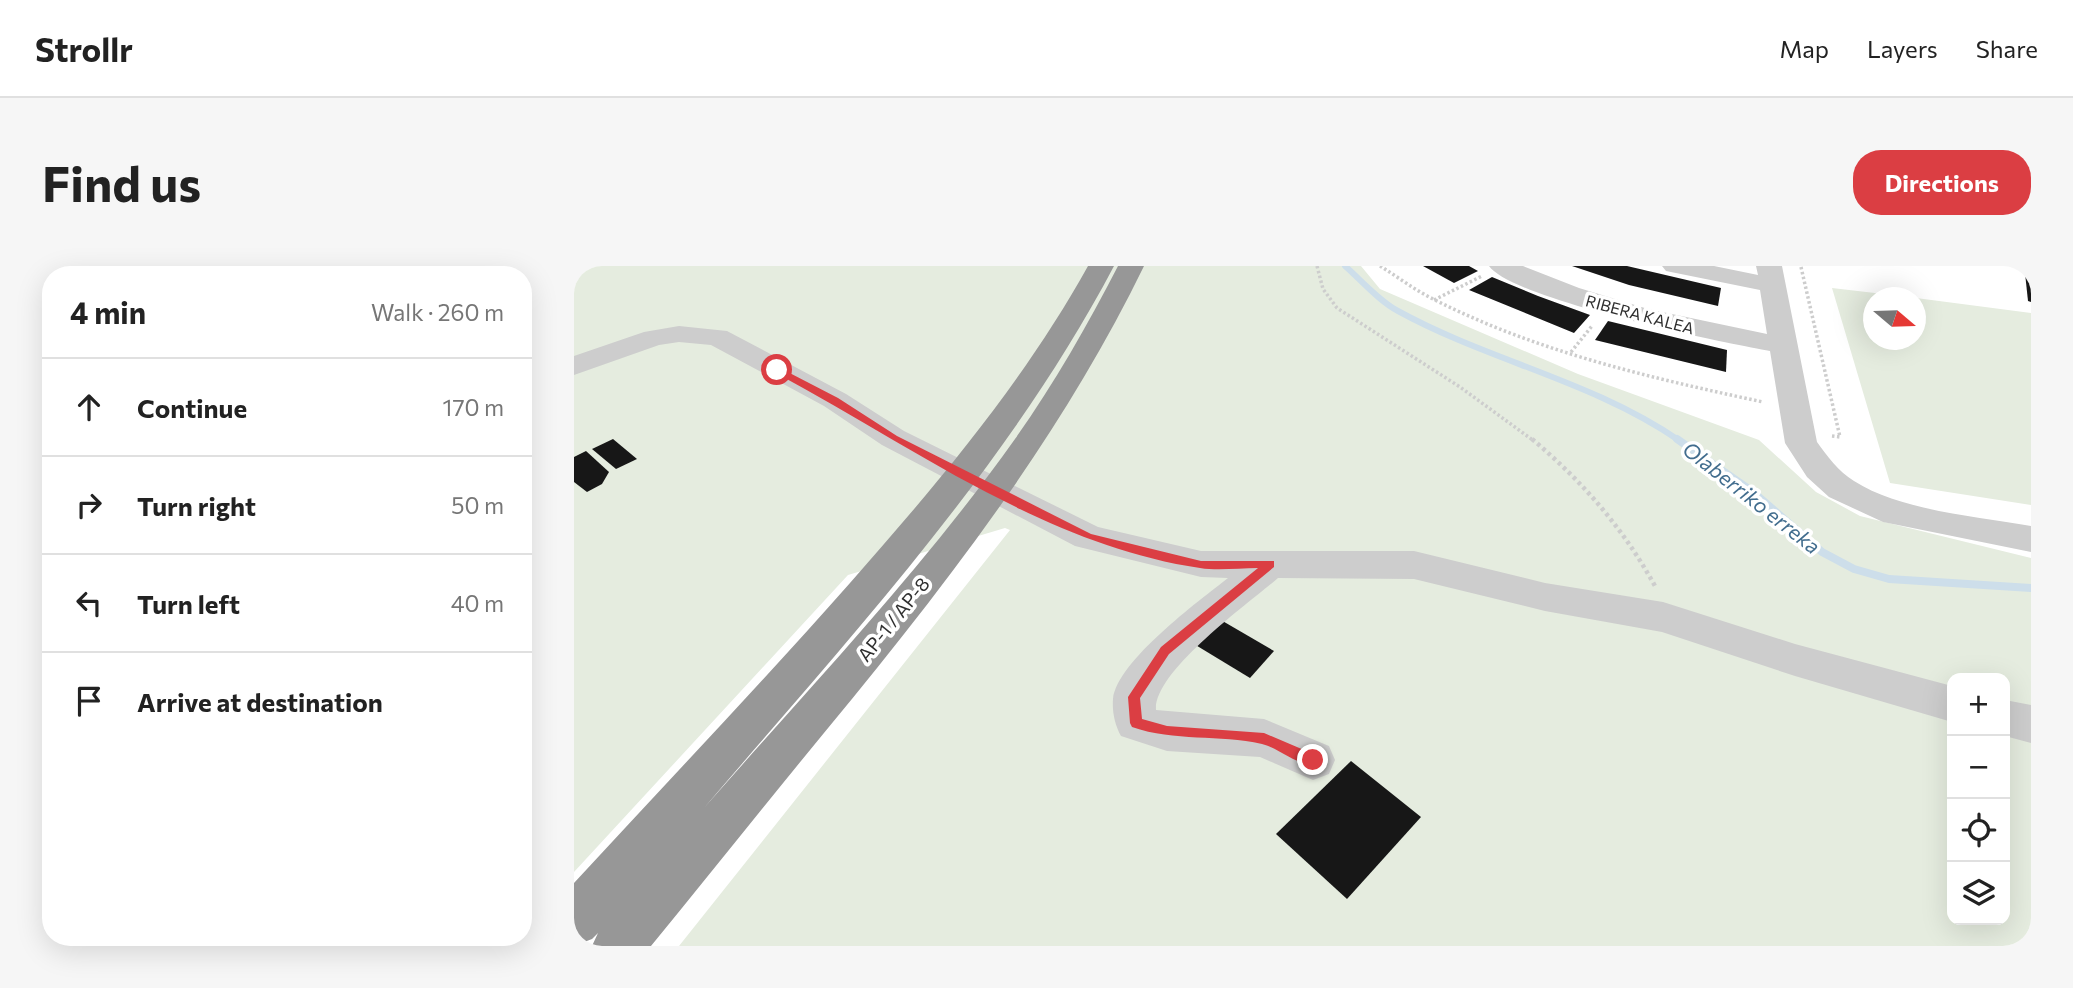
<!DOCTYPE html>
<meta charset="utf-8">
<style>
body{margin:0;font-family:Commissioner,sans-serif;background:#f6f6f6;color:#222}
.controls{position:absolute;right:21px;bottom:21px;display:grid;overflow:hidden;border-radius:14px;box-shadow:0 7px 28px #0002}
.controls button{width:63px;height:63px;display:grid;place-items:center;padding:0;border:0;border-bottom:2px solid #e0e0e0;background:#fff;color:#222;font:35px sans-serif}
.compass{position:absolute;left:1289px;top:21px;width:63px;height:63px;border-radius:50%;background:#fff;box-shadow:0 7px 28px #0002;rotate:109deg}
.stop{position:absolute;width:21px;height:21px;margin:-16px;border:5px solid #db3e43;border-radius:50%;background:#fff}
.stop.end{background:#db3e43;border-color:#fff;box-shadow:0 2px 7px #0008}
.list{margin:0;padding:0;list-style:none}
h2{display:flex;justify-content:space-between;align-items:center;height:91px;margin:0;padding:0 28px;font-size:30px}
h2 small{font-size:23px;font-weight:400;color:#767676}
.list li{display:grid;grid-template-columns:46px 1fr auto;gap:21px;align-items:center;box-sizing:border-box;height:98px;padding:0 28px;border-top:2px solid #e0e0e0}
.list b{display:block;font-size:26px;white-space:nowrap}
.list em{font-size:23px;font-style:normal;color:#767676}
.icon{flex:none;width:38px;height:38px;fill:none;stroke:currentColor;stroke-width:2;stroke-linecap:round;stroke-linejoin:round}
.map{position:relative;flex:none;width:1457px;height:680px;overflow:hidden;border-radius:28px}
header{display:flex;align-items:center;gap:42px;box-sizing:border-box;height:98px;padding:0 35px;background:#fff;border-bottom:2px solid #e0e0e0}
header strong{font-size:33px}
nav{display:flex;gap:38px;margin-inline-start:auto;font-size:24px}
.intro{display:flex;align-items:center;justify-content:space-between;box-sizing:border-box;height:168px;padding:0 42px}
h1{margin:0;font-size:49px}
.button{padding:18px 32px;border-radius:28px;background:#db3e43;color:#fff;font-size:24px;font-weight:700}
main{display:flex;gap:42px;padding:0 42px}
aside{flex:1;background:#fff;border-radius:28px;box-shadow:0 7px 28px #0002}
.map>svg:first-child{display:block}
.green{fill:#e5ecdf;fill-rule:evenodd}
.lines{fill:none;stroke-linecap:round;stroke-linejoin:round}
.stream-far1{stroke:#cddeea;stroke-width:6}
.stream{stroke:#cddeea;stroke-width:8}
.building{fill:#171717}
.path-far1{stroke:#cdcdcd;stroke-width:3.5;stroke-dasharray:2.5 2.5;stroke-linecap:butt}
.path{stroke:#cdcdcd;stroke-width:4.5;stroke-dasharray:3.5 3.5;stroke-linecap:butt}
.minor{fill:#cdcdcd;fill-rule:evenodd}
.highway{fill:#979797;fill-rule:evenodd}
.route{fill:#db3e43}
.labels{text-anchor:middle;dominant-baseline:central;stroke-width:7;stroke-linejoin:round;paint-order:stroke}
.far-street-label{font-size:16px;fill:#303030;stroke:#fff}
.street-label{font-size:19px;fill:#303030;stroke:#fff}
.water-label{font-size:21px;font-style:italic;fill:#426d8e;stroke:#fff}
</style>
<header>
<strong>Strollr</strong>
<nav><a>Map</a><a>Layers</a><a>Share</a></nav>
</header>
<div class="intro"><h1>Find us</h1><a class="button">Directions</a></div>
<main>
<aside>
<h2>4 min<small>Walk · 260 m</small></h2>
<ul class="list">
<li><svg class="icon" aria-label="ahead" viewBox="0 0 24 24"><path d="M12 20V5M6 11l6-6 6 6"/></svg><div><b>Continue</b></div><em>170 m</em></li>
<li><svg class="icon" aria-label="right" viewBox="0 0 24 24"><path d="M7 20v-9h11M14 6l5 5-5 5"/></svg><div><b>Turn right</b></div><em>50 m</em></li>
<li><svg class="icon" aria-label="left" viewBox="0 0 24 24"><path d="M17 20v-9H6M10 6l-5 5 5 5"/></svg><div><b>Turn left</b></div><em>40 m</em></li>
<li><svg class="icon" aria-label="arrive" viewBox="0 0 24 24"><path d="M6 21V4h12l-3 4 3 4H6"/></svg><div><b>Arrive at destination</b></div></li>
</ul>
</aside>
<div class="map">
<svg width="1457" height="680" viewBox="0 0 1457 680">
<rect width="100%" height="100%" fill="#fff"/>
<g class="green">
<path d="M0,0H787L806,23L1004,108L1185,174L1242,226L1286,250L1457,292V680H105L436,264L431,262L274,309L0,606ZM1378,412H1431V654H1378Z"/>
<path d="M1258,22L1335,31L1300,32V74H1342V32L1457,47V239L1316,217Z"/>
</g>
<g class="lines">
<path class="stream-far1" d="M771,0C787,14 805,35 824,45C915,95 1019,115 1106,175"/>
<path class="stream" d="M1103,173L1179,226L1248,286L1280,303L1315,313L1457,322"/>
</g>
<g class="building">
<path d="M849,0H895L904,5L880,17Z"/>
<path d="M998,0H1053L1147,22L1144,40L1055,19Z"/>
<path d="M1451,7L1457,8V36L1454,35Z"/>
<path d="M918,11L964,30L1016,49L1000,67L895,24Z"/>
<path d="M1034,55L1153,84L1152,106L1021,74Z"/>
<path d="M39,173L63,193L42,203L18,183Z"/>
<path d="M12,185L35,206L28,218L13,226L0,216V191Z"/>
<path d="M640,350L700,385L676,412L615,375Z"/>
<path d="M777,495L847,551L773,633L702,568Z"/>
</g>
<g class="lines">
<g class="path-far1">
<path d="M743,0L749,23L763,42L886,121L960,175"/>
<path d="M806,0C824,11 842,25 861,34C964,86 1077,112 1189,136"/>
<path d="M1227,1L1266,171L1258,170"/>
<path d="M860,34L908,10"/>
<path d="M997,86L1018,60"/>
</g>
<path class="path" d="M958,173C1009,216 1049,262 1081,320"/>
<g class="minor">
<path d="M915,0H949L1005,22L1074,43L1193,68L1186,24L1092,5L1088,0H1140L1184,9L1182,0H1208L1243,176C1253,190 1264,205 1280,215C1327,245 1402,250 1457,260V286L1309,256L1255,231L1233,211L1211,177L1196,85C1149,77 938,33 915,0Z"/>
<path d="M105,60L153,65L272,128L330,165L524,261L627,285H840L971,317L1089,336L1221,378L1378,420V456L1221,410L1088,366L971,345L840,313L704,312C675,337 579,406 582,444L690,453L755,480L761,494L755,508L739,514L686,491L593,485L547,470C541,459 538,446 539,433C543,395 625,335 654,312L627,311L501,280L308,179L250,140L137,79L105,76L85,79L0,109V90L70,66Z"/>
<path d="M1431,434L1457,439V477L1431,470Z"/>
</g>
<path class="highway" d="M514,0H540C434,201 276,371 130,542C236,421 348,304 441,173C480,118 513,60 544,0H570C481,183 356,339 227,495C177,556 128,618 77,680H18L24,667L18,673L0,680V617C92,517 186,419 276,317C364,217 449,117 514,0Z"/>
</g>
<path class="route" d="M200,102H206L264,132L323,170L517,268L627,295H700V301L595,388L566,432L568,453L593,460L690,467L744,490V498C727,503 705,482 688,478C645,468 601,476 558,461L556,457L554,431L587,381L684,302C665,302 644,305 626,302C470,279 335,178 200,106Z"/>
<g class="labels">
<g class="far-street-label">
<text transform="translate(1066 48) rotate(15)">RIBERA KALEA</text>
</g>
<g class="street-label">
<text transform="translate(319 353) rotate(-51)">AP-1 / AP-8</text>
</g>
<g class="water-label">
<text transform="translate(1178 231) rotate(38)">Olaberriko erreka</text>
</g>
</g>
</svg>
<div class="controls">
<button>+</button>
<button>−</button>
<button><svg class="icon" aria-label="locate" viewBox="0 0 24 24"><circle cx="12" cy="12" r="6"/><path d="M12 2v4M12 18v4M2 12h4M18 12h4"/></svg></button>
<button><svg class="icon" aria-label="layers" viewBox="0 0 24 24"><path d="M12 4l9 5-9 5-9-5zM3 14l9 5 9-5"/></svg></button>
</div>
<svg class="compass" viewBox="-18 -18 36 36"><path d="M0-13l5 13h-10z" fill="#e53935"/><path d="M0 13l5-13h-10z" fill="#767676"/></svg>
<div class="stop" style="left:203px;top:104px"></div>
<div class="stop end" style="left:739px;top:494px"></div>
</div>
</main>
